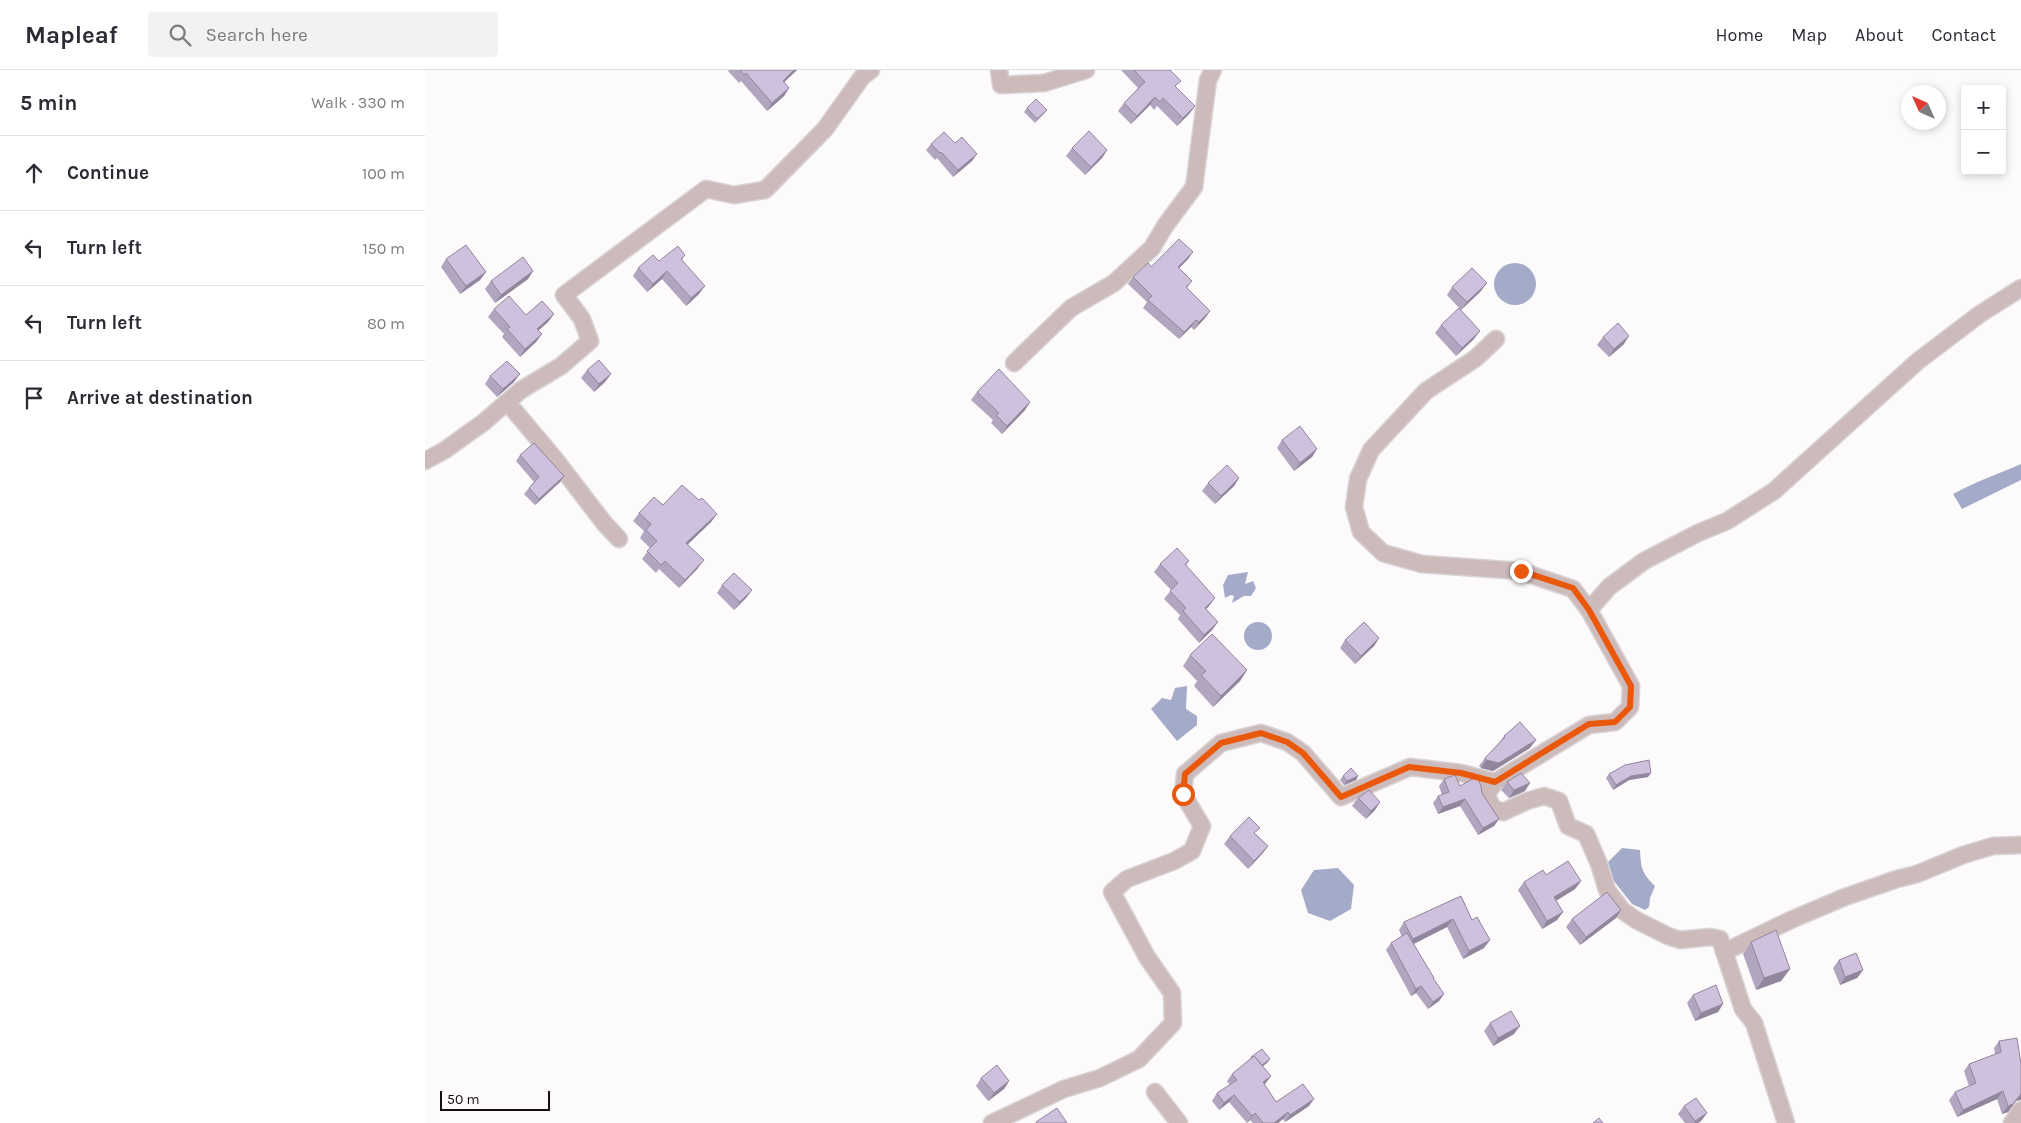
<!DOCTYPE html>
<meta charset="utf-8">
<style>
body{margin:0;font-family:Karla,sans-serif;background:#f2f2f3;color:#2b2b33}
.controls{position:absolute;right:15px;top:15px;display:grid;overflow:hidden;border-radius:5px;box-shadow:0 2px 8px #0003}
.controls button{width:45px;height:45px;display:grid;place-items:center;padding:0;border:0;border-bottom:1px solid #e1e1e2;background:#fff;color:#2b2b33;font:25px sans-serif}
.compass{position:absolute;left:1476px;top:15px;width:45px;height:45px;border-radius:50%;background:#fff;box-shadow:0 2px 8px #0003;rotate:315deg}
.scale{position:absolute;left:15px;bottom:12px;width:110px;box-sizing:border-box;padding-left:5px;border:2px solid #150f13;border-top:0;font-size:14px;line-height:18px;white-space:nowrap;color:#150f13;-webkit-text-stroke:4px #fdfafb;paint-order:stroke}
.stop{position:absolute;width:15px;height:15px;margin:-11px;border:4px solid #ea580c;border-radius:50%;background:#fff}
.stop.end{background:#ea580c;border-color:#fff;box-shadow:0 1px 5px #0008}
.list{margin:0;padding:0;list-style:none}
h2{display:flex;justify-content:space-between;align-items:center;height:65px;margin:0;padding:0 20px;font-size:21px}
h2 small{font-size:16px;font-weight:400;color:#7c7c81}
.list li{display:grid;grid-template-columns:32px 1fr auto;gap:15px;align-items:center;box-sizing:border-box;height:75px;padding:0 20px;border-top:1px solid #e1e1e2}
.list b{display:block;font-size:19px;white-space:nowrap}
.list em{font-size:16px;font-style:normal;color:#7c7c81}
.icon{flex:none;width:28px;height:28px;fill:none;stroke:currentColor;stroke-width:2;stroke-linecap:round;stroke-linejoin:round}
.map{position:relative;flex:none;width:1596px;height:1053px;overflow:hidden}
header{display:flex;align-items:center;gap:30px;box-sizing:border-box;height:70px;padding:0 25px;background:#fff;border-bottom:1px solid #e1e1e2}
header strong{font-size:24px}
nav{display:flex;gap:28px;margin-inline-start:auto;font-size:18px}
.search{width:350px;height:45px;background:#f2f2f3;display:flex;align-items:center;gap:12px;box-sizing:border-box;padding:0 18px;border-radius:5px;color:#7c7c81;font-size:19px}
main{display:flex}
aside{flex:1;background:#fff}
.map>svg:first-child{display:block}
.water{fill:#a3abc9}
.lines{fill:none;stroke-linecap:round;stroke-linejoin:round}
.minor-casing{stroke:#d8d4d6;stroke-width:19}
.minor{stroke:#cdbbbb;stroke-width:16}
.wall{fill:#b2a5bf}
.shaded-wall{fill:#91869b}
.building{fill:#cfc0de;stroke:#91869b}
.route{stroke:#ea580c;stroke-width:6}
</style>
<header>
<strong>Mapleaf</strong>
<div class="search"><svg class="icon" aria-label="search" viewBox="0 0 24 24"><circle cx="10" cy="10" r="6"/><path d="M15 15l6 6"/></svg>Search here</div>
<nav><a>Home</a><a>Map</a><a>About</a><a>Contact</a></nav>
</header>
<main>
<aside>
<h2>5 min<small>Walk · 330 m</small></h2>
<ul class="list">
<li><svg class="icon" aria-label="ahead" viewBox="0 0 24 24"><path d="M12 20V5M6 11l6-6 6 6"/></svg><div><b>Continue</b></div><em>100 m</em></li>
<li><svg class="icon" aria-label="left" viewBox="0 0 24 24"><path d="M17 20v-9H6M10 6l-5 5 5 5"/></svg><div><b>Turn left</b></div><em>150 m</em></li>
<li><svg class="icon" aria-label="left" viewBox="0 0 24 24"><path d="M17 20v-9H6M10 6l-5 5 5 5"/></svg><div><b>Turn left</b></div><em>80 m</em></li>
<li><svg class="icon" aria-label="arrive" viewBox="0 0 24 24"><path d="M6 21V4h12l-3 4 3 4H6"/></svg><div><b>Arrive at destination</b></div></li>
</ul>
</aside>
<div class="map">
<svg width="1596" height="1053" viewBox="0 0 1596 1053">
<rect width="100%" height="100%" fill="#fdfafb"/>
<g class="water">
<circle cx="1090" cy="214" r="21"/>
<path d="M1596,394V410L1537,439L1528,424C1550,412 1573,404 1596,394Z"/>
<path d="M823,502L820,514L828,511L831,518L826,526H819L807,533L809,526L806,525L800,528L798,515L803,505Z"/>
<circle cx="833" cy="566" r="14"/>
<path d="M762,616L761,639L772,646V655L752,671L726,639L737,628L746,630L750,618Z"/>
<path d="M1197,778L1215,780C1216,799 1217,803 1230,816L1225,828L1224,837L1220,840L1207,834L1185,806L1183,792Z"/>
<path d="M913,798L929,815L926,839L905,851L883,843L876,820L889,800Z"/>
</g>
<g class="lines">
<defs>
<g id="minor">
<path d="M574,0L576,15L619,13L661,0"/>
<path d="M1071,269L1051,288L1001,321L946,380L933,409L929,437L936,462L958,483L997,494L1095,501L1148,519L1164,540"/>
<path d="M589,293L646,238L689,213L727,178L740,156L769,117L783,10L788,0"/>
<path d="M82,332L130,389L179,453L194,469"/>
<path d="M0,391L20,380L59,352L96,320L136,296L165,271L157,249L139,225L281,119L309,125L340,120L400,59L437,7L446,0"/>
<path d="M1070,712L1061,725L1068,738L1078,742L1102,731L1119,726L1134,731L1143,756L1161,764L1174,794L1182,820L1197,840L1211,850L1243,866L1255,870L1285,867L1295,869L1318,939L1329,953L1361,1053"/>
<path d="M1299,882L1368,849L1420,827L1472,809L1492,804L1538,785L1568,776L1596,775"/>
<path d="M730,1022L754,1053"/>
<path d="M567,1053L639,1019L675,1008L714,989L748,953L747,923L722,887L687,822L702,809L749,791L767,781L777,756L758,724L760,704L796,673L836,663L862,672L878,683L916,727L985,697L1036,703L1070,712L1164,655L1190,652L1205,637L1206,616L1164,540L1184,517L1219,491L1273,463L1302,451L1349,421L1493,291L1555,244L1596,218"/>
<path d="M1587,1053L1596,1040"/>
</g>
</defs>
<use href="#minor" class="minor-casing"/>
<use href="#minor" class="minor"/>
</g>
<g class="wall">
<path d="M304,0H372L359,12L364,18L359,26L342,41L316,11L314,13L303,1Z"/>
<path d="M696,0H745L751,17L770,36L764,44L752,56L732,36L729,40L725,35L706,54L693,41L699,33L713,18Z"/>
<path d="M602,38L622,40L619,44L610,53L599,42Z"/>
<path d="M530,73L547,91L528,107L512,88L510,90L501,80L506,74Z"/>
<path d="M647,78L682,80L677,88L660,105L641,86Z"/>
<path d="M768,182L763,189L754,198L767,211L762,218L785,241L780,248L769,260L766,257L754,269L718,238L722,232L703,214L708,207L726,197Z"/>
<path d="M260,185L257,190L274,224L261,236L237,209L222,222L208,206L213,198L234,191Z"/>
<path d="M21,189L61,202L55,210L35,224L16,197Z"/>
<path d="M108,201L103,209L70,233L60,219L66,211Z"/>
<path d="M1027,217L1056,221L1036,240L1022,225Z"/>
<path d="M69,239L101,245L129,244L123,252L113,261L117,264L111,272L95,287L77,267L79,264L63,247Z"/>
<path d="M1016,255L1049,269L1031,286L1010,263Z"/>
<path d="M1178,267L1199,274L1184,287L1172,275Z"/>
<path d="M162,300L186,304L180,312L169,322L156,308Z"/>
<path d="M65,306L89,312L72,327L60,314Z"/>
<path d="M552,322L605,332L600,340L577,364L566,353L568,350L546,330Z"/>
<path d="M857,370L892,379L887,387L869,401L852,378Z"/>
<path d="M95,385L139,406L135,412L110,435L99,424L109,412L91,391Z"/>
<path d="M814,408L809,416L790,434L777,421L783,413Z"/>
<path d="M274,430L292,444L286,452L263,474L273,498L254,518L234,499L231,503L217,489L225,478L215,468L219,461L208,451L214,443L238,435Z"/>
<path d="M764,491L761,495L784,536L781,539L793,552L787,560L774,573L753,549L755,545L739,529L746,520L729,502L735,494Z"/>
<path d="M297,515L327,520L321,528L309,540L292,523Z"/>
<path d="M954,568L949,576L930,594L915,578L920,570Z"/>
<path d="M765,585L822,600L815,611L788,637L769,616L772,611L758,596Z"/>
<path d="M1079,666L1105,678L1068,701L1056,698L1054,696L1060,688L1073,674Z"/>
<path d="M1184,704L1223,707L1204,710L1188,720L1181,708Z"/>
<path d="M918,706H933L931,710L919,715L915,710Z"/>
<path d="M1019,709L1035,716L1057,723L1074,749L1069,756L1053,765L1035,736L1013,744L1008,733L1013,726L1017,725L1014,716Z"/>
<path d="M1082,712L1100,721L1084,728L1076,720Z"/>
<path d="M933,728L950,740L941,749L927,736Z"/>
<path d="M831,764L843,776L837,784L823,799L799,774L805,766Z"/>
<path d="M1121,805L1156,811L1150,819L1131,831L1138,842L1132,850L1117,859L1093,820L1099,812Z"/>
<path d="M1036,826L1059,878L1038,889L1022,857L989,874L1008,909L1019,924L1014,931L1003,939L991,923L986,926L961,880L966,873L977,867L974,860L979,852Z"/>
<path d="M1196,840L1191,848L1155,875L1141,857L1147,849Z"/>
<path d="M1326,872L1365,899L1356,911L1331,920L1318,884Z"/>
<path d="M1414,890L1438,900L1432,908L1415,915L1408,898Z"/>
<path d="M1268,925L1298,934L1293,942L1270,951L1262,933Z"/>
<path d="M1065,953L1089,964L1068,976L1059,961Z"/>
<path d="M1574,971L1591,1031L1583,1042L1577,1044L1572,1029L1532,1047L1524,1030L1530,1022L1544,1016L1539,1001L1544,994L1570,984L1569,978Z"/>
<path d="M826,987L842,993L838,996L841,1013L839,1014L851,1032L884,1036L860,1052L858,1049L853,1053H828L825,1050L822,1053L804,1032L794,1040L787,1031L792,1023L805,1015L802,1011L807,1004L823,991Z"/>
<path d="M556,1008L584,1011L579,1019L563,1031L551,1016Z"/>
<path d="M1259,1036L1282,1043L1276,1051L1273,1053H1260L1253,1044Z"/>
</g>
<g class="shaded-wall">
<path d="M369,0H372L352,19L358,11Z"/>
<path d="M364,18L359,26L342,41L347,33Z"/>
<path d="M730,27L725,35L706,54L712,46Z"/>
<path d="M770,36L764,44L752,56L758,48Z"/>
<path d="M682,80L677,88L660,105L666,97Z"/>
<path d="M552,84L547,91L528,107L533,100Z"/>
<path d="M768,182L763,189L748,204L753,197Z"/>
<path d="M108,201L103,209L70,233L76,225Z"/>
<path d="M242,201L237,209L222,222L228,214Z"/>
<path d="M61,202L55,210L35,224L41,216Z"/>
<path d="M1062,213L1056,221L1036,240L1042,232Z"/>
<path d="M280,216L274,224L261,236L266,228Z"/>
<path d="M785,241L780,248L769,260L774,252Z"/>
<path d="M129,244L123,252L106,267L112,259Z"/>
<path d="M771,250L766,257L754,269L759,262Z"/>
<path d="M1055,261L1049,269L1031,286L1037,278Z"/>
<path d="M117,264L111,272L95,287L100,279Z"/>
<path d="M1204,266L1199,274L1184,287L1189,279Z"/>
<path d="M95,304L89,312L72,327L78,319Z"/>
<path d="M186,304L180,312L169,322L174,314Z"/>
<path d="M605,332L600,340L577,364L582,356Z"/>
<path d="M892,379L887,387L869,401L875,393Z"/>
<path d="M139,406L135,412L110,435L114,429Z"/>
<path d="M814,408L809,416L790,434L796,426Z"/>
<path d="M292,444L286,452L256,481L261,473Z"/>
<path d="M279,490L273,498L254,518L260,510Z"/>
<path d="M327,520L321,528L309,540L315,532Z"/>
<path d="M790,528L784,536L774,546L780,538Z"/>
<path d="M793,552L787,560L774,573L779,565Z"/>
<path d="M954,568L949,576L930,594L936,586Z"/>
<path d="M822,600L815,611L788,637L796,626Z"/>
<path d="M1111,670L1105,678L1068,701L1056,698L1061,690Z"/>
<path d="M1226,703L1223,707L1204,710L1188,720L1191,715L1206,706Z"/>
<path d="M933,706L931,710L919,715L922,711Z"/>
<path d="M1105,713L1100,721L1084,728L1089,720Z"/>
<path d="M1040,729L1035,736L1013,744L1018,737Z"/>
<path d="M955,732L950,740L941,749L946,741Z"/>
<path d="M1074,749L1069,756L1053,765L1058,758Z"/>
<path d="M843,776L837,784L823,799L829,791Z"/>
<path d="M1156,811L1150,819L1124,835L1129,827Z"/>
<path d="M1196,840L1191,848L1155,875L1161,867Z"/>
<path d="M1138,842L1132,850L1117,859L1122,851Z"/>
<path d="M1028,849L1022,857L982,877L988,869Z"/>
<path d="M1065,870L1059,878L1038,889L1044,881Z"/>
<path d="M1365,899L1356,911L1331,920L1339,908Z"/>
<path d="M1438,900L1432,908L1415,915L1420,907Z"/>
<path d="M996,916L991,923L986,926L991,919Z"/>
<path d="M1019,924L1014,931L1003,939L1008,932Z"/>
<path d="M1298,934L1293,942L1270,951L1276,943Z"/>
<path d="M1095,956L1089,964L1068,976L1073,968Z"/>
<path d="M845,989L842,993L831,1001L834,997Z"/>
<path d="M846,1006L841,1013L833,1019L838,1012Z"/>
<path d="M584,1011L579,1019L563,1031L569,1023Z"/>
<path d="M1578,1021L1572,1029L1532,1047L1538,1040Z"/>
<path d="M1596,1024V1030L1591,1031L1583,1042L1577,1044L1583,1036Z"/>
<path d="M809,1025L804,1032L794,1040L799,1033Z"/>
<path d="M889,1029L884,1036L860,1052L865,1045Z"/>
<path d="M863,1042L858,1049L853,1053H849Z"/>
<path d="M830,1043L825,1050L822,1053L827,1046Z"/>
<path d="M1282,1043L1276,1051L1273,1053H1269Z"/>
</g>
<g class="building">
<path d="M315,0H369L358,11L364,18L347,33L321,3L319,5Z"/>
<path d="M709,0H745L756,11L750,16L770,36L758,48L738,28L735,32L730,27L712,46L699,33L720,12Z"/>
<path d="M611,29L622,40L612,49L602,38Z"/>
<path d="M664,61L682,80L666,97L647,78Z"/>
<path d="M519,62L530,73L537,67L552,84L533,100L516,82L515,83L506,74Z"/>
<path d="M754,169L768,182L753,197L767,211L761,217L785,241L774,252L771,250L759,262L723,230L727,226L708,207L723,193L726,197Z"/>
<path d="M41,175L61,202L41,216L21,189Z"/>
<path d="M253,176L260,185L256,189L280,216L266,228L242,201L228,214L213,198L228,185L234,191Z"/>
<path d="M98,187L108,201L76,225L66,211Z"/>
<path d="M1047,198L1062,213L1042,232L1027,217Z"/>
<path d="M84,226L101,245L117,231L129,244L112,259L117,264L100,279L82,259L85,257L69,239Z"/>
<path d="M1034,238L1055,261L1037,278L1016,255Z"/>
<path d="M1193,253L1204,266L1189,279L1178,267Z"/>
<path d="M174,290L186,304L174,314L162,300Z"/>
<path d="M82,291L95,304L78,319L65,306Z"/>
<path d="M574,299L605,332L582,356L571,345L574,343L552,322Z"/>
<path d="M875,356L892,379L875,393L857,370Z"/>
<path d="M109,373L139,406L114,429L104,418L114,407L95,385Z"/>
<path d="M802,395L814,408L796,426L783,413Z"/>
<path d="M257,415L274,430L277,428L292,444L261,473L279,490L260,510L240,491L236,495L222,481L232,471L221,460L226,454L214,443L229,427L238,435Z"/>
<path d="M752,478L764,491L760,494L790,528L780,538L793,552L779,565L758,541L761,538L745,521L753,513L735,494Z"/>
<path d="M309,503L327,520L315,532L297,515Z"/>
<path d="M939,552L954,568L936,586L920,570Z"/>
<path d="M787,564L822,600L796,626L776,605L781,601L765,585Z"/>
<path d="M1095,652L1111,670L1074,693L1061,690L1060,688L1080,667L1079,666Z"/>
<path d="M1224,690L1226,703L1206,706L1191,715L1184,704L1200,695Z"/>
<path d="M926,698L933,706L922,711L918,706Z"/>
<path d="M1096,703L1105,713L1089,720L1082,712Z"/>
<path d="M1030,705L1035,716L1049,708L1053,709L1056,716L1057,723L1074,749L1058,758L1040,729L1018,737L1013,726L1024,722L1019,709Z"/>
<path d="M944,720L955,732L946,741L933,728Z"/>
<path d="M824,747L835,758L829,763L843,776L829,791L805,766Z"/>
<path d="M1143,791L1156,811L1129,827L1138,842L1122,851L1099,812L1118,800L1121,805Z"/>
<path d="M1182,822L1196,840L1161,867L1147,849Z"/>
<path d="M1036,826L1047,850L1052,847L1065,870L1044,881L1028,849L988,869L979,852Z"/>
<path d="M1351,860L1365,899L1339,908L1326,872Z"/>
<path d="M982,863L1009,908H1008L1019,924L1008,932L996,916L991,919L966,873Z"/>
<path d="M1431,883L1438,900L1420,907L1414,890Z"/>
<path d="M1291,915L1298,934L1276,943L1268,925Z"/>
<path d="M1086,941L1095,956L1073,968L1065,953Z"/>
<path d="M1592,968L1596,994V1024L1588,1034L1583,1036L1578,1021L1538,1040L1530,1022L1551,1013L1544,994L1576,982L1574,971Z"/>
<path d="M837,979L845,989L837,995L829,986L827,988L826,987Z"/>
<path d="M829,986L846,1006L838,1012L851,1032L878,1014L889,1029L865,1045L863,1042L849,1053H838L830,1043L827,1046L809,1025L799,1033L792,1023L812,1010L807,1004Z"/>
<path d="M572,995L584,1011L569,1023L556,1008Z"/>
<path d="M1271,1028L1282,1043L1270,1051L1259,1036Z"/>
<path d="M632,1038L642,1053H612L611,1052Z"/>
<path d="M1174,1048L1178,1053H1168Z"/>
</g>
<g class="lines">
<path class="route" d="M758,724L760,704L796,673L836,663L862,672L878,683L916,727L984,697L1036,703L1070,712L1164,654L1190,652L1205,637L1206,616L1164,540L1148,518L1096,501"/>
</g>
</svg>
<div class="controls">
<button>+</button>
<button>−</button>
</div>
<svg class="compass" viewBox="-18 -18 36 36"><path d="M0-13l5 13h-10z" fill="#e53935"/><path d="M0 13l5-13h-10z" fill="#7c7c81"/></svg>
<div class="scale">50 m</div>
<div class="stop" style="left:758px;top:724px"></div>
<div class="stop end" style="left:1096px;top:501px"></div>
</div>
</main>
